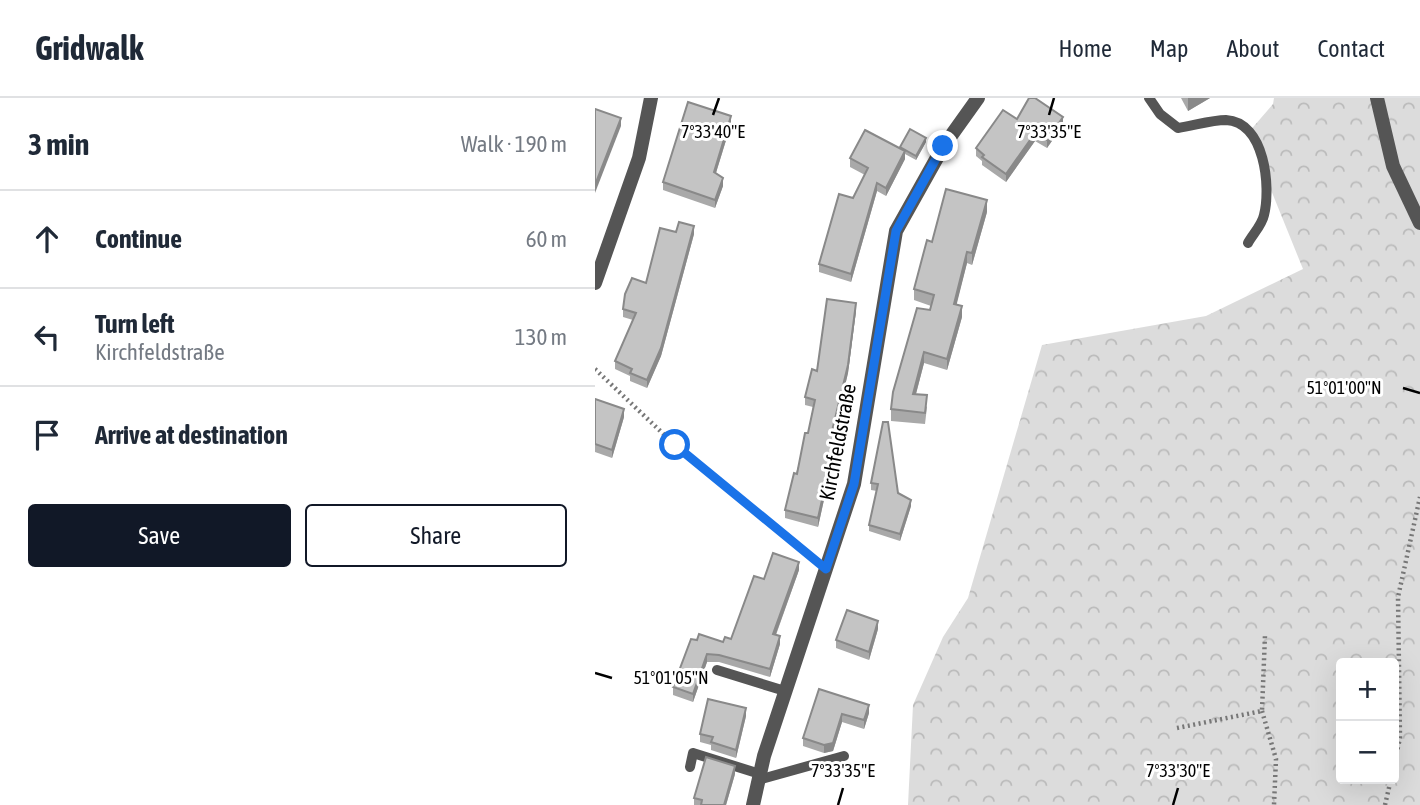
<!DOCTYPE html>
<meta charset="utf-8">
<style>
body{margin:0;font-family:"Asap Condensed",sans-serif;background:#f2f2f3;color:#1f2937}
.controls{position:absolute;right:21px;bottom:21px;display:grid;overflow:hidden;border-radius:7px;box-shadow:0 7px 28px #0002}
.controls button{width:63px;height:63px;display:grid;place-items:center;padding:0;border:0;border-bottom:2px solid #e0e1e3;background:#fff;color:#1f2937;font:35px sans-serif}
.stop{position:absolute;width:21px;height:21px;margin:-16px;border:5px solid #1a73e8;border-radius:50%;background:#fff}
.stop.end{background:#1a73e8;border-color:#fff;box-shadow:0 2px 7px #0008}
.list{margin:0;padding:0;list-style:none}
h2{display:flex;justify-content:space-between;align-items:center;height:91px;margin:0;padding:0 28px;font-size:30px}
h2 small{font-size:23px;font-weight:400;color:#747a83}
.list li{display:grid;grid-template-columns:46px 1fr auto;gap:21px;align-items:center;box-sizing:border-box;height:98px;padding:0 28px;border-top:2px solid #e0e1e3}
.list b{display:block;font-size:26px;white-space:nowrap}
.list p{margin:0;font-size:23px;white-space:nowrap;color:#747a83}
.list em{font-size:23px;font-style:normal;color:#747a83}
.actions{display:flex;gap:14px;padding:21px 28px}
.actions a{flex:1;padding:16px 0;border:2px solid #111827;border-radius:7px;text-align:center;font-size:24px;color:#111827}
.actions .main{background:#111827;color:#fff}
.icon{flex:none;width:38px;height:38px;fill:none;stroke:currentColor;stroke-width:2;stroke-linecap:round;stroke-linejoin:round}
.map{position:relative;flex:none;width:825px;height:707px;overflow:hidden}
header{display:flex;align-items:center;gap:42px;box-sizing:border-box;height:98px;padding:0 35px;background:#fff;border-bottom:2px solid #e0e1e3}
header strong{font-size:33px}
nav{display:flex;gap:38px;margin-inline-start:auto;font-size:24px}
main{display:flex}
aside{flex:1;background:#fff}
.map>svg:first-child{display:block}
.forest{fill:url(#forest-crowns);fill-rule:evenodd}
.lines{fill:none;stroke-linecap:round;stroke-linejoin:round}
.path{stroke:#777;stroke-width:4.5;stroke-dasharray:2 3.5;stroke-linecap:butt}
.service{stroke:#555;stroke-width:10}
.minor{stroke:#555;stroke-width:14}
.wall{fill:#a9a9a9}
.shaded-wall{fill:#898989}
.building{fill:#c4c4c4;stroke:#898989;stroke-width:2}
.route{stroke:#1a73e8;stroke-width:9}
.ticks{fill:none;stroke:#000;stroke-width:2.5}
.labels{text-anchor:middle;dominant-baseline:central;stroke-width:6;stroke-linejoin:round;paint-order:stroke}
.street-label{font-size:21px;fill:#000;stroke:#fff}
.ticks-label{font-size:18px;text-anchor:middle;fill:#000;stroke:#fff;stroke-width:6;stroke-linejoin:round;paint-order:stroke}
</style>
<header>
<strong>Gridwalk</strong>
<nav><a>Home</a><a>Map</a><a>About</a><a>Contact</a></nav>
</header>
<main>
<aside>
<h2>3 min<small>Walk · 190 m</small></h2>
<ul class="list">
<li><svg class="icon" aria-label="ahead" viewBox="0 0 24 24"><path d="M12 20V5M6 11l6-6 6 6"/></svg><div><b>Continue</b></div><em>60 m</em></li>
<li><svg class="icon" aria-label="left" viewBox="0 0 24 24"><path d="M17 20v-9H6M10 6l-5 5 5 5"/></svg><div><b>Turn left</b><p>Kirchfeldstraße</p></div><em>130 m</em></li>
<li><svg class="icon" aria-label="arrive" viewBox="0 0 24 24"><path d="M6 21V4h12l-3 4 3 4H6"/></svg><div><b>Arrive at destination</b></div></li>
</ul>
<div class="actions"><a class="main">Save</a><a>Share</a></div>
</aside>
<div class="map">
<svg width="825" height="707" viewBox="0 0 825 707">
<defs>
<pattern id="forest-crowns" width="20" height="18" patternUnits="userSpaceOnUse" patternTransform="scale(1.75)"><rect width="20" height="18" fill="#dcdcdc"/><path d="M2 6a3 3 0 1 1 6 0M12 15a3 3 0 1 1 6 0" fill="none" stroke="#bbb"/></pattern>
</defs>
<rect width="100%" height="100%" fill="#fff"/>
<path class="forest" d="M679,0H825V707H313L318,607L348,539L373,500L447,247L611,218L708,171L653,35L678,6ZM746,565H799V681H746Z"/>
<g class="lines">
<g class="path">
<path d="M0,271L80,347L216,460"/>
<path d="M667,613L681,661L679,707"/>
<path d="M582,630L667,613L670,537"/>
<path d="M799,667L805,640L803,499L825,399"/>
<path d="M790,707L796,681"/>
</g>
<g class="service">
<path d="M554,0L565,16L583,30C598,28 616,22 631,22C670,24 676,89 669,117C667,127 658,136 653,145"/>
<path d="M122,572L190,593"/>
<path d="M95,669L98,655L165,676"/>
<path d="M163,682L249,658"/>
</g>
<g class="minor">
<path d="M782,0L798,68L825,125"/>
<path d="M0,185L44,60L56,0"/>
<path d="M158,707L169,658L259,386L301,133L348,49L383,0"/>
</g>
</g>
<g class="wall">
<path d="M586,0H615L593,13Z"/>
<path d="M422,21L468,27L452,50L440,43L411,84L387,67V63L381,58V50Z"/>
<path d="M136,26L121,75L128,88L120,110L68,92V84Z"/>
<path d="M331,44L321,62L310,56V61L291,98L282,93L256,184L224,174V166L270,77L255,69V60L305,51V49Z"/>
<path d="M392,114L377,167L372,165L361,207L367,219L352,272L329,265L321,296L332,309L330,326L296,323V311L335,212L336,208L319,202V191L337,144Z"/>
<path d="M81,134L99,136L66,258L52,290L35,283V278L20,271V263L38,222L28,219V211L51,185Z"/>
<path d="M261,213L253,275L240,330L243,338L223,429L190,420V412L213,335L218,309L210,307V299L222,273Z"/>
<path d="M0,301L29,319L17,360L0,354Z"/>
<path d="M288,324L303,395L316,408L305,443L274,433V427L282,393L276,392V385Z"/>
<path d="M204,472L181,537L185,546L175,579L124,564H112L98,604L78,597V589L102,542L128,544L136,541L169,481Z"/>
<path d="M283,531L274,562L241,550V542Z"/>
<path d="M224,591L274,615L269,631L247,624L238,653L229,655L208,648V640Z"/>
<path d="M151,618L141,660L116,652V647L105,644V636Z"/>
<path d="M140,676L131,707H99V700Z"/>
</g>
<g class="shaded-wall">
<path d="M593,0H615L593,13Z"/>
<path d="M136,18V26L119,81V74Z"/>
<path d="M468,19V27L452,50V42Z"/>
<path d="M26,20V28L0,95V87Z"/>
<path d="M440,35V43L411,84V76Z"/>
<path d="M331,40V44L321,62V58Z"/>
<path d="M310,53V61L291,98V90Z"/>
<path d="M128,80V88L120,110V102Z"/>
<path d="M282,85V93L256,184V176Z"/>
<path d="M392,102V114L377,167V155Z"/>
<path d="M99,128V136L66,258L52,290V282Z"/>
<path d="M372,154V165L359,217V206Z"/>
<path d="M261,205V213L253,275L238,337V329Z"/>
<path d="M367,208V219L352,272V261Z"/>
<path d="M329,254V265L318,307V296Z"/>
<path d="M29,311V319L17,360V352Z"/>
<path d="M243,330V338L223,429V420Z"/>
<path d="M316,402V408L305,443V436Z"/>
<path d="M204,464V472L178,544V536Z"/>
<path d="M283,523V531L274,562V554Z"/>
<path d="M185,538V546L175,579V571Z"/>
<path d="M112,556V564L98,604V596Z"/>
<path d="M274,607V615L269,631V622Z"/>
<path d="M151,610V618L141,660V652Z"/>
<path d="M247,616V624L238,653L229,655V647Z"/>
<path d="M140,668V676L131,707H129Z"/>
</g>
<g class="building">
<path d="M434,0H440L468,19L452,42L440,35L411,76L387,59L389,57L381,50L408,12L422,21Z"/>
<path d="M93,4L136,18L119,74L128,80L120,102L68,84Z"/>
<path d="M0,11L26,20L0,87Z"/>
<path d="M315,31L331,40L321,58L305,49Z"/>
<path d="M270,32L310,53L291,90L282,85L256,176L224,166L244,96L258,100L273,70L255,60Z"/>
<path d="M351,91L392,102L377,155L372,154L359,206L367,208L352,261L329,254L318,296L332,297L330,315L296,311L298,294L322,210L335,212L339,197L319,191L332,142L337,144Z"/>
<path d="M84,124L99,128L66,250L52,282L35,275L37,271L20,263L41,215L28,211L30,196L37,180L51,185L65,130L81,134Z"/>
<path d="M232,201L261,205L253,267L238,329L243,330L223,420L190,412L199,375L202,376L210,335H213L220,302L210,299L217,271L222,273Z"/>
<path d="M0,301L29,311L17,352L0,346Z"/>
<path d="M288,324H293L303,395L316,402L305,436L274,427L283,386L276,385Z"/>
<path d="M178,455L204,464L178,536L185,538L175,571L124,557L112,556L98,596L78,589L96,541L102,542L104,536L128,544L130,539L136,541L159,478L169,481Z"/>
<path d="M252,512L283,523L274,554L241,542Z"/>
<path d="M224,591L274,607L269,622L247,616L238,645L229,647L208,640Z"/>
<path d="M113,601L151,610L141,652L116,644L118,639L105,636Z"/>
<path d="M111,659L140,668L129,707H106L107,702L99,700Z"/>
</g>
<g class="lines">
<path class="route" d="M80,347L231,471L259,386L301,133L348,48"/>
</g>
<path class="ticks" d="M118,17L124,0M454,17L459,0M808,290L825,295M0,575L17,580M243,707L248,690M578,707L583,690"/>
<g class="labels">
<g class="street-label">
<text transform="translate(242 344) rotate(-79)">Kirchfeldstraße</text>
</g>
</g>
<g class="ticks-label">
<text x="118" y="40">7°33'40"E</text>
<text x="454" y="40">7°33'35"E</text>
<text x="749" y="296">51°01'00"N</text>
<text x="76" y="586">51°01'05"N</text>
<text x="248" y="679">7°33'35"E</text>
<text x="583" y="679">7°33'30"E</text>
</g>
</svg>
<div class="controls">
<button>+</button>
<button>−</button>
</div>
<div class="stop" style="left:80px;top:347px"></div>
<div class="stop end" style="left:348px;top:48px"></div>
</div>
</main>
